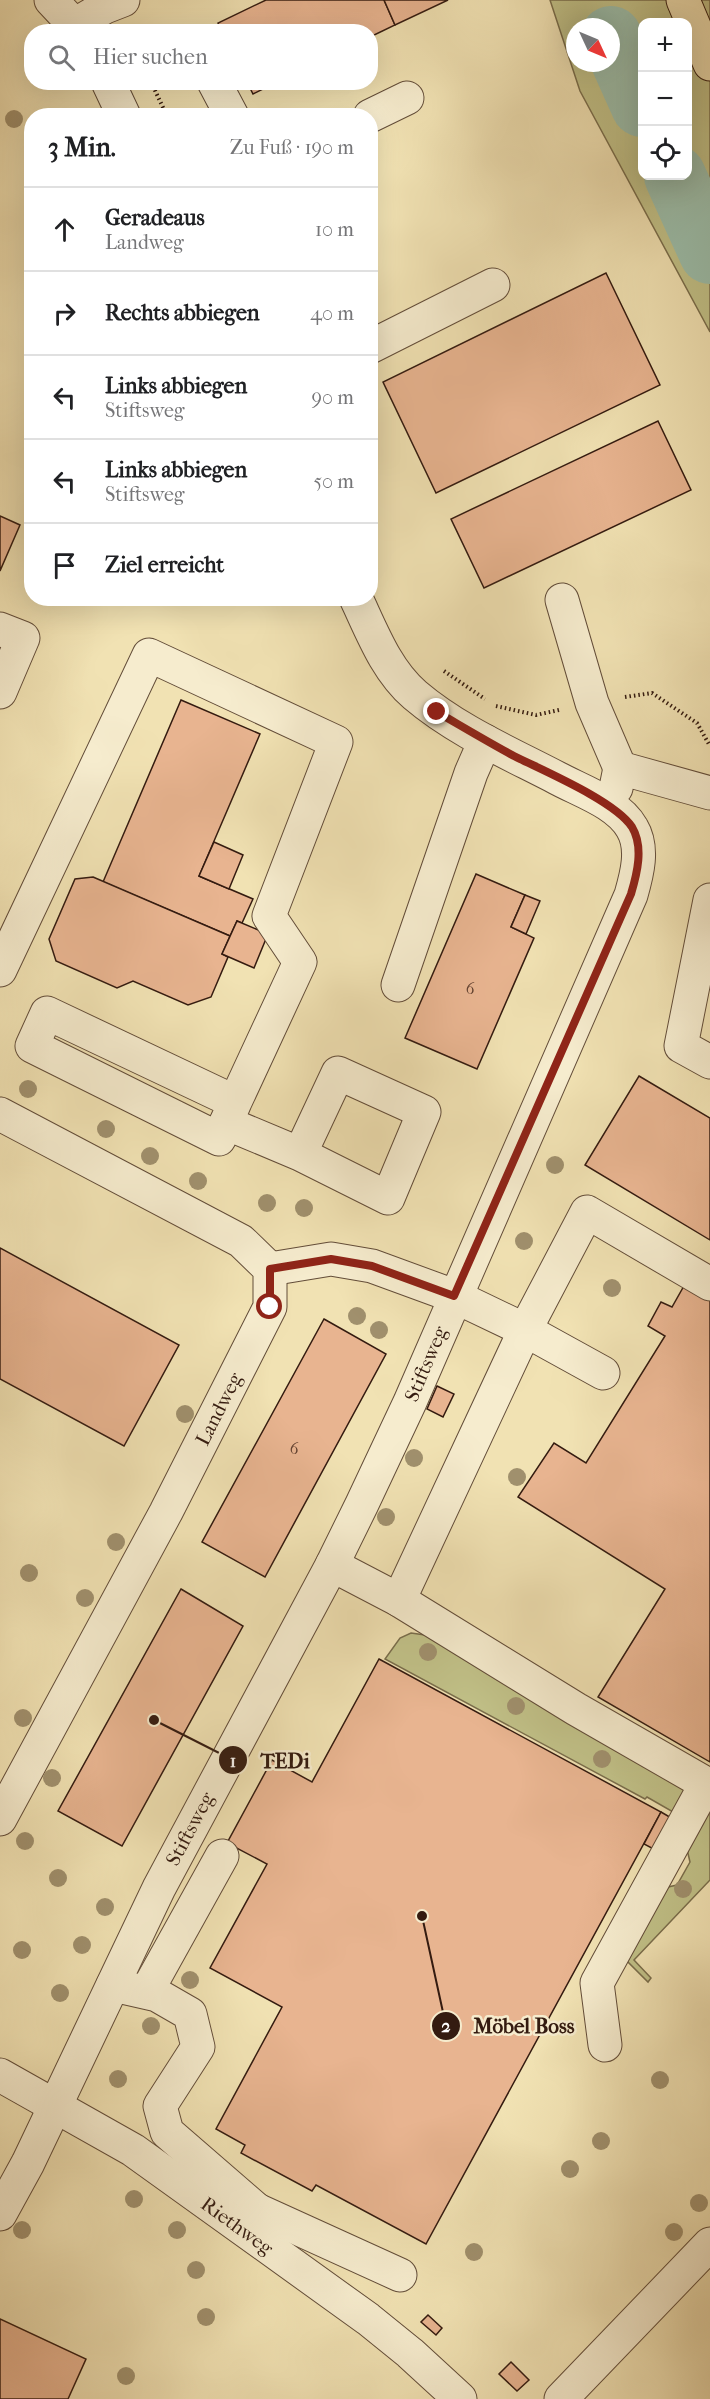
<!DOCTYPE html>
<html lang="de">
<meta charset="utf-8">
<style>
body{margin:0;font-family:"IM FELL French Canon",serif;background:#f6f6f6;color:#202124}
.controls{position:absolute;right:18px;top:18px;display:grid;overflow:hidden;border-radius:12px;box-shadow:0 6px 24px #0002}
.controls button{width:54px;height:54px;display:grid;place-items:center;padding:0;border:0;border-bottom:2px solid #e0e0e0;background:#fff;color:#202124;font:30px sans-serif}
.compass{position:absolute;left:566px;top:18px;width:54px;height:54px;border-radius:50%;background:#fff;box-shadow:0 6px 24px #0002;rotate:134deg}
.stop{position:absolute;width:18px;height:18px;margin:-14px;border:4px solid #8f2418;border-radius:50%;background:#fff}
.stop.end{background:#8f2418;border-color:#fff;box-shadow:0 2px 6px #0008}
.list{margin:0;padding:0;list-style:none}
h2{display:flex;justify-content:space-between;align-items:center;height:78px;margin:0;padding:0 24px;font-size:26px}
h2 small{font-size:20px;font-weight:400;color:#757577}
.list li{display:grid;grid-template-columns:39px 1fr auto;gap:18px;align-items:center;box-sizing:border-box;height:84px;padding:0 24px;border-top:2px solid #e0e0e0}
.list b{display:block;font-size:22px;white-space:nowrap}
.list p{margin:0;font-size:20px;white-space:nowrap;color:#757577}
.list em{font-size:20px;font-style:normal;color:#757577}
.icon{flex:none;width:33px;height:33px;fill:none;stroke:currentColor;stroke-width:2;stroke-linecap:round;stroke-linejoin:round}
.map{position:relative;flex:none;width:710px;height:2399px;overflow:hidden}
.search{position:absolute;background:#fff;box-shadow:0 6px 24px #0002;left:24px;top:24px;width:354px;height:66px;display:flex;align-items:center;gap:15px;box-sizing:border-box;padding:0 21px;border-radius:24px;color:#757577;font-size:22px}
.panel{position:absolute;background:#fff;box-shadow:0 6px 24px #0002;left:24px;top:108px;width:354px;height:498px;border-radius:24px}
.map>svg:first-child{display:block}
.green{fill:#c1c188;stroke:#7a6e4c;stroke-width:1.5;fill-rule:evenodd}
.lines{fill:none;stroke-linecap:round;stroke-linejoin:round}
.river{stroke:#9bbeab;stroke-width:62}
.building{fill:#e8b490;stroke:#341b10;stroke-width:1.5}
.minor-casing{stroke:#634d39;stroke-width:35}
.major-casing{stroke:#341b10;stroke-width:35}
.path{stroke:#341b10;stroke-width:4;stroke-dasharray:1.5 3;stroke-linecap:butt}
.minor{stroke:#f6ecce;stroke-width:33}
.major{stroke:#f1e2b3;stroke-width:33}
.tree{fill:#a0906d}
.route{stroke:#8f2418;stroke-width:8}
.labels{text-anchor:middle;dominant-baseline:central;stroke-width:5;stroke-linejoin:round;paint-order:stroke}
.number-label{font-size:16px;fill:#614130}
.street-label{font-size:20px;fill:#341b10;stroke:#f6ecce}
.leader{fill:none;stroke:#341b10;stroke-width:2}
.callout-dot{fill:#341b10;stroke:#f6ecce;stroke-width:2}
.mark-label{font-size:18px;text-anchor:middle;font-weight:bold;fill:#fff}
.callout-label{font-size:21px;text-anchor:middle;font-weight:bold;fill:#341b10;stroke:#f6ecce;stroke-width:5;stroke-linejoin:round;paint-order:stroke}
</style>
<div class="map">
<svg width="710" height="2399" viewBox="0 0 710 2399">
<rect width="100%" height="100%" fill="#f1e2b3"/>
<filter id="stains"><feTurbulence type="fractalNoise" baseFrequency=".00333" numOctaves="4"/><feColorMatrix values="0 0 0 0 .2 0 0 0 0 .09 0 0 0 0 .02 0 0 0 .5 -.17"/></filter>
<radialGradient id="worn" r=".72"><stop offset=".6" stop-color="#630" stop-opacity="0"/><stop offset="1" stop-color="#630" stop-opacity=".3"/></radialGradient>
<g class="green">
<path d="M550,0H710V332L580,91ZM642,22H688V176H642ZM575,27H611V63H575Z"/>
<path d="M411,1633L425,1635L692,1793L680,1816L647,1797L645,1799L385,1659L400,1638Z"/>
<path d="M710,1808V1880L634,1960L651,1978L648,1982L626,1960L659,1889L677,1885L690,1862L686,1845Z"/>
</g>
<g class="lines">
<g class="river">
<path d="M611,37L642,106"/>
<path d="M675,176L710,253"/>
</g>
</g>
<g class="building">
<path d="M266,0H384L395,25L370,37V32H222L218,23Z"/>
<path d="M384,0H448L395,25Z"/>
<path d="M247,82H277L253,94Z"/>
<path d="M606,273L660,385L436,493L383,382Z"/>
<path d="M658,421L691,490L484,588L451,519Z"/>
<path d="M0,516L20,525L0,571Z"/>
<path d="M181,700L260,734L199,876L253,899L242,923L237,921L230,936L103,882Z"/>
<path d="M214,842L243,855L229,889L199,876Z"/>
<path d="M476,874L525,895L511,927L534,938L477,1069L405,1038Z"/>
<path d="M93,877L230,936L222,954L228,957L211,997L188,1005L133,981L117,988L56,961L49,939L75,879Z"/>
<path d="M525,895L540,901L526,934L511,927Z"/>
<path d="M237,921L268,934L254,968L222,954Z"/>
<path d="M639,1076L710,1118V1240L585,1165Z"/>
<path d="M0,1248L179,1345L124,1446L0,1379Z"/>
<path d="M689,1277L710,1290V1762L598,1697L665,1589L518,1497L554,1443L586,1463L665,1336L648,1326L661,1302L672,1307Z"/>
<path d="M324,1319L386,1354L265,1577L202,1542Z"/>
<path d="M437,1386L454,1394L443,1417L427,1409Z"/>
<path d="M181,1589L243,1626L122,1846L58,1811Z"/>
<path d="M379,1659L661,1812L426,2244L316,2185L312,2191L241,2153L245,2145L216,2129L282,2007L210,1968L267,1864L227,1843L272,1760L312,1782Z"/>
<path d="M661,1812L680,1823L663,1854L644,1844Z"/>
<path d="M428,2315L442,2328L436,2335L421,2322Z"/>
<path d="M0,2319L86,2359L68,2399H0Z"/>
<path d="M511,2362L529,2380L517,2391L499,2374Z"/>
</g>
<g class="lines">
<defs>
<g id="minor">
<path d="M51,0L81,32"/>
<path d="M76,24L105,7L123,0"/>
<path d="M108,82L124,116"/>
<path d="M214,82L232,116"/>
<path d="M370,116L407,98"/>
<path d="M370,347L493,285"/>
<path d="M562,600L592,703L620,768"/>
<path d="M0,629L23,638L0,692"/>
<path d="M616,788L620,768L710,793"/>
<path d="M710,900L681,1046L710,1062"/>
<path d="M0,970L149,655L336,742L269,916L300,962L235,1102L47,1013L32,1046L219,1139L235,1102"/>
<path d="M398,985L471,773L485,741"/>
<path d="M0,1114L241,1241L270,1269V1307L166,1512L0,1819"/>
<path d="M226,1123L300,1154L388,1198L424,1112L338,1073L300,1154"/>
<path d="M270,1269L331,1259L372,1266L454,1296L525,1330L587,1212L710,1284"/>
<path d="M332,1565L399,1600L576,1709L710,1786"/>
<path d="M399,1600L525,1330L603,1373"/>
<path d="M113,1985L157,1995L190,2014L198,2047L160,2106L167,2132L257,2210"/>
<path d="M147,1991L222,1856"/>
<path d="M605,2045L597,1983L706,1784"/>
<path d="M0,2075L133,2150L368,2319L410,2353L460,2399"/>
<path d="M0,2214L28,2163L159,1888L332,1565L362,1504L410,1402L631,895C637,874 644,848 632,828C618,803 581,791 557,778C509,753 456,730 415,695C386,670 372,632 356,598"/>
<path d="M244,2226L257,2210L400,2275"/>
<path d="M561,2399L710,2244"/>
</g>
<path id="major" d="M683,0L710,64"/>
</defs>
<use href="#minor" class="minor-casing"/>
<use href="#major" class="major-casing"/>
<g class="path">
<path d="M151,82L167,116"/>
<path d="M370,556L377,571"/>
<path d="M444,671L485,699"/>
<path d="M625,697L652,693L697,723L710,746"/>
<path d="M496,706L536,715L559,710"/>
</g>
<use href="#minor" class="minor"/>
<use href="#major" class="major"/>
</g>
<g class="tree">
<circle cx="14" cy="119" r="9"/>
<circle cx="28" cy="1089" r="9"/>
<circle cx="106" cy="1129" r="9"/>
<circle cx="150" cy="1156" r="9"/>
<circle cx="555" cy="1165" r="9"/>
<circle cx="198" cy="1181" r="9"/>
<circle cx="267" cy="1203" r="9"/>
<circle cx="304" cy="1208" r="9"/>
<circle cx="524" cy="1241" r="9"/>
<circle cx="612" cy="1288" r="9"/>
<circle cx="357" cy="1316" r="9"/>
<circle cx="379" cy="1330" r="9"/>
<circle cx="185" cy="1414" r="9"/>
<circle cx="414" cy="1458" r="9"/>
<circle cx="517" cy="1477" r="9"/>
<circle cx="386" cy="1517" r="9"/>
<circle cx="116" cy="1542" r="9"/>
<circle cx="29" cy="1573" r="9"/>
<circle cx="85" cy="1598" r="9"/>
<circle cx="428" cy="1652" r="9"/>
<circle cx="516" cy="1706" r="9"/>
<circle cx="23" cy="1718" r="9"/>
<circle cx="602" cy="1759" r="9"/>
<circle cx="52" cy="1778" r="9"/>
<circle cx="25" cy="1841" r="9"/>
<circle cx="58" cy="1878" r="9"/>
<circle cx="683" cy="1889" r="9"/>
<circle cx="105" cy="1907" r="9"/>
<circle cx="82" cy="1945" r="9"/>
<circle cx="22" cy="1950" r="9"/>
<circle cx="190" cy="1980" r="9"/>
<circle cx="60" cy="1993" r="9"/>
<circle cx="151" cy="2026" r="9"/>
<circle cx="118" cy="2079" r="9"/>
<circle cx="660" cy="2080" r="9"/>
<circle cx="601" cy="2141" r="9"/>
<circle cx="570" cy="2169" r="9"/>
<circle cx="134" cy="2199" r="9"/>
<circle cx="699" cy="2203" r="9"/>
<circle cx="22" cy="2230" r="9"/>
<circle cx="177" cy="2230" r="9"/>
<circle cx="674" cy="2232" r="9"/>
<circle cx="474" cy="2252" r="9"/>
<circle cx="196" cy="2270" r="9"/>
<circle cx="206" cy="2317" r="9"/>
<circle cx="126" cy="2376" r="9"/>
</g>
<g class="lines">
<path class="route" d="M270,1307V1269L331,1259L372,1266L454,1296L631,894C637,874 644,847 632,827C615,801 544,771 514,756C488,742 463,727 437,712"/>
</g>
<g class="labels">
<g class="number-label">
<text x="470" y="988">6</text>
<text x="294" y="1448">6</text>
</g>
<g class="street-label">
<text transform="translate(426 1364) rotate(-67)">Stiftsweg</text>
<text transform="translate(219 1409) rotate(-63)">Landweg</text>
<text transform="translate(190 1829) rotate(-62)">Stiftsweg</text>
<text transform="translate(237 2226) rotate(36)">Riethweg</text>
</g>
</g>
<path class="leader" d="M154 1720L233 1760M422 1916L446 2026"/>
<g class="callout-dot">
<circle cx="154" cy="1720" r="6"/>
<circle cx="422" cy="1916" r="6"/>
<circle cx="233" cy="1760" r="15"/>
<circle cx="446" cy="2026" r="15"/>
</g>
<g class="mark-label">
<text x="233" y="1767">1</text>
<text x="446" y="2032">2</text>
</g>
<g class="callout-label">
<text x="285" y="1768">TEDi</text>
<text x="524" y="2033">Möbel Boss</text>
</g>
<rect width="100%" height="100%" filter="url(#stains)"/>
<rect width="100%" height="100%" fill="url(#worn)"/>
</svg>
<div class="controls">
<button>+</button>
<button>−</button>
<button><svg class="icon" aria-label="locate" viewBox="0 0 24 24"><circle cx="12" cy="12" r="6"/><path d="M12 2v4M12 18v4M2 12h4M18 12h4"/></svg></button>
</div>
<svg class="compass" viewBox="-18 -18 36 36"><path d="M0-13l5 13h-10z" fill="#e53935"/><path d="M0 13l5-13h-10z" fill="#757577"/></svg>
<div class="stop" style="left:270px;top:1307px"></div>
<div class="stop end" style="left:437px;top:712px"></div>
<div class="search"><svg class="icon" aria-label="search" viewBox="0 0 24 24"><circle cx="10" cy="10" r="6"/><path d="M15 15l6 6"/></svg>Hier suchen</div>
<section class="panel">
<h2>3 Min.<small>Zu Fuß · 190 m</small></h2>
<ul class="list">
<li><svg class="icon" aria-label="ahead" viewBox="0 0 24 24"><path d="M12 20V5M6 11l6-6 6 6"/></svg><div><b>Geradeaus</b><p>Landweg</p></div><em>10 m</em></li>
<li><svg class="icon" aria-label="right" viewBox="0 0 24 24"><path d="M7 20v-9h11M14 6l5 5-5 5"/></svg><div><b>Rechts abbiegen</b></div><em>40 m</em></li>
<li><svg class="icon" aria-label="left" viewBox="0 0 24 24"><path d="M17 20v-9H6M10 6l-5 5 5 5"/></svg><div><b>Links abbiegen</b><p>Stiftsweg</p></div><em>90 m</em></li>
<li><svg class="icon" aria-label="left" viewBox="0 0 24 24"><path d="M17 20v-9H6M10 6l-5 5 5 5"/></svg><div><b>Links abbiegen</b><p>Stiftsweg</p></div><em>50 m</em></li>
<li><svg class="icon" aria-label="arrive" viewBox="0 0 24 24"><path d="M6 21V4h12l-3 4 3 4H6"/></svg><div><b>Ziel erreicht</b></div></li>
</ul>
</section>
</div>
